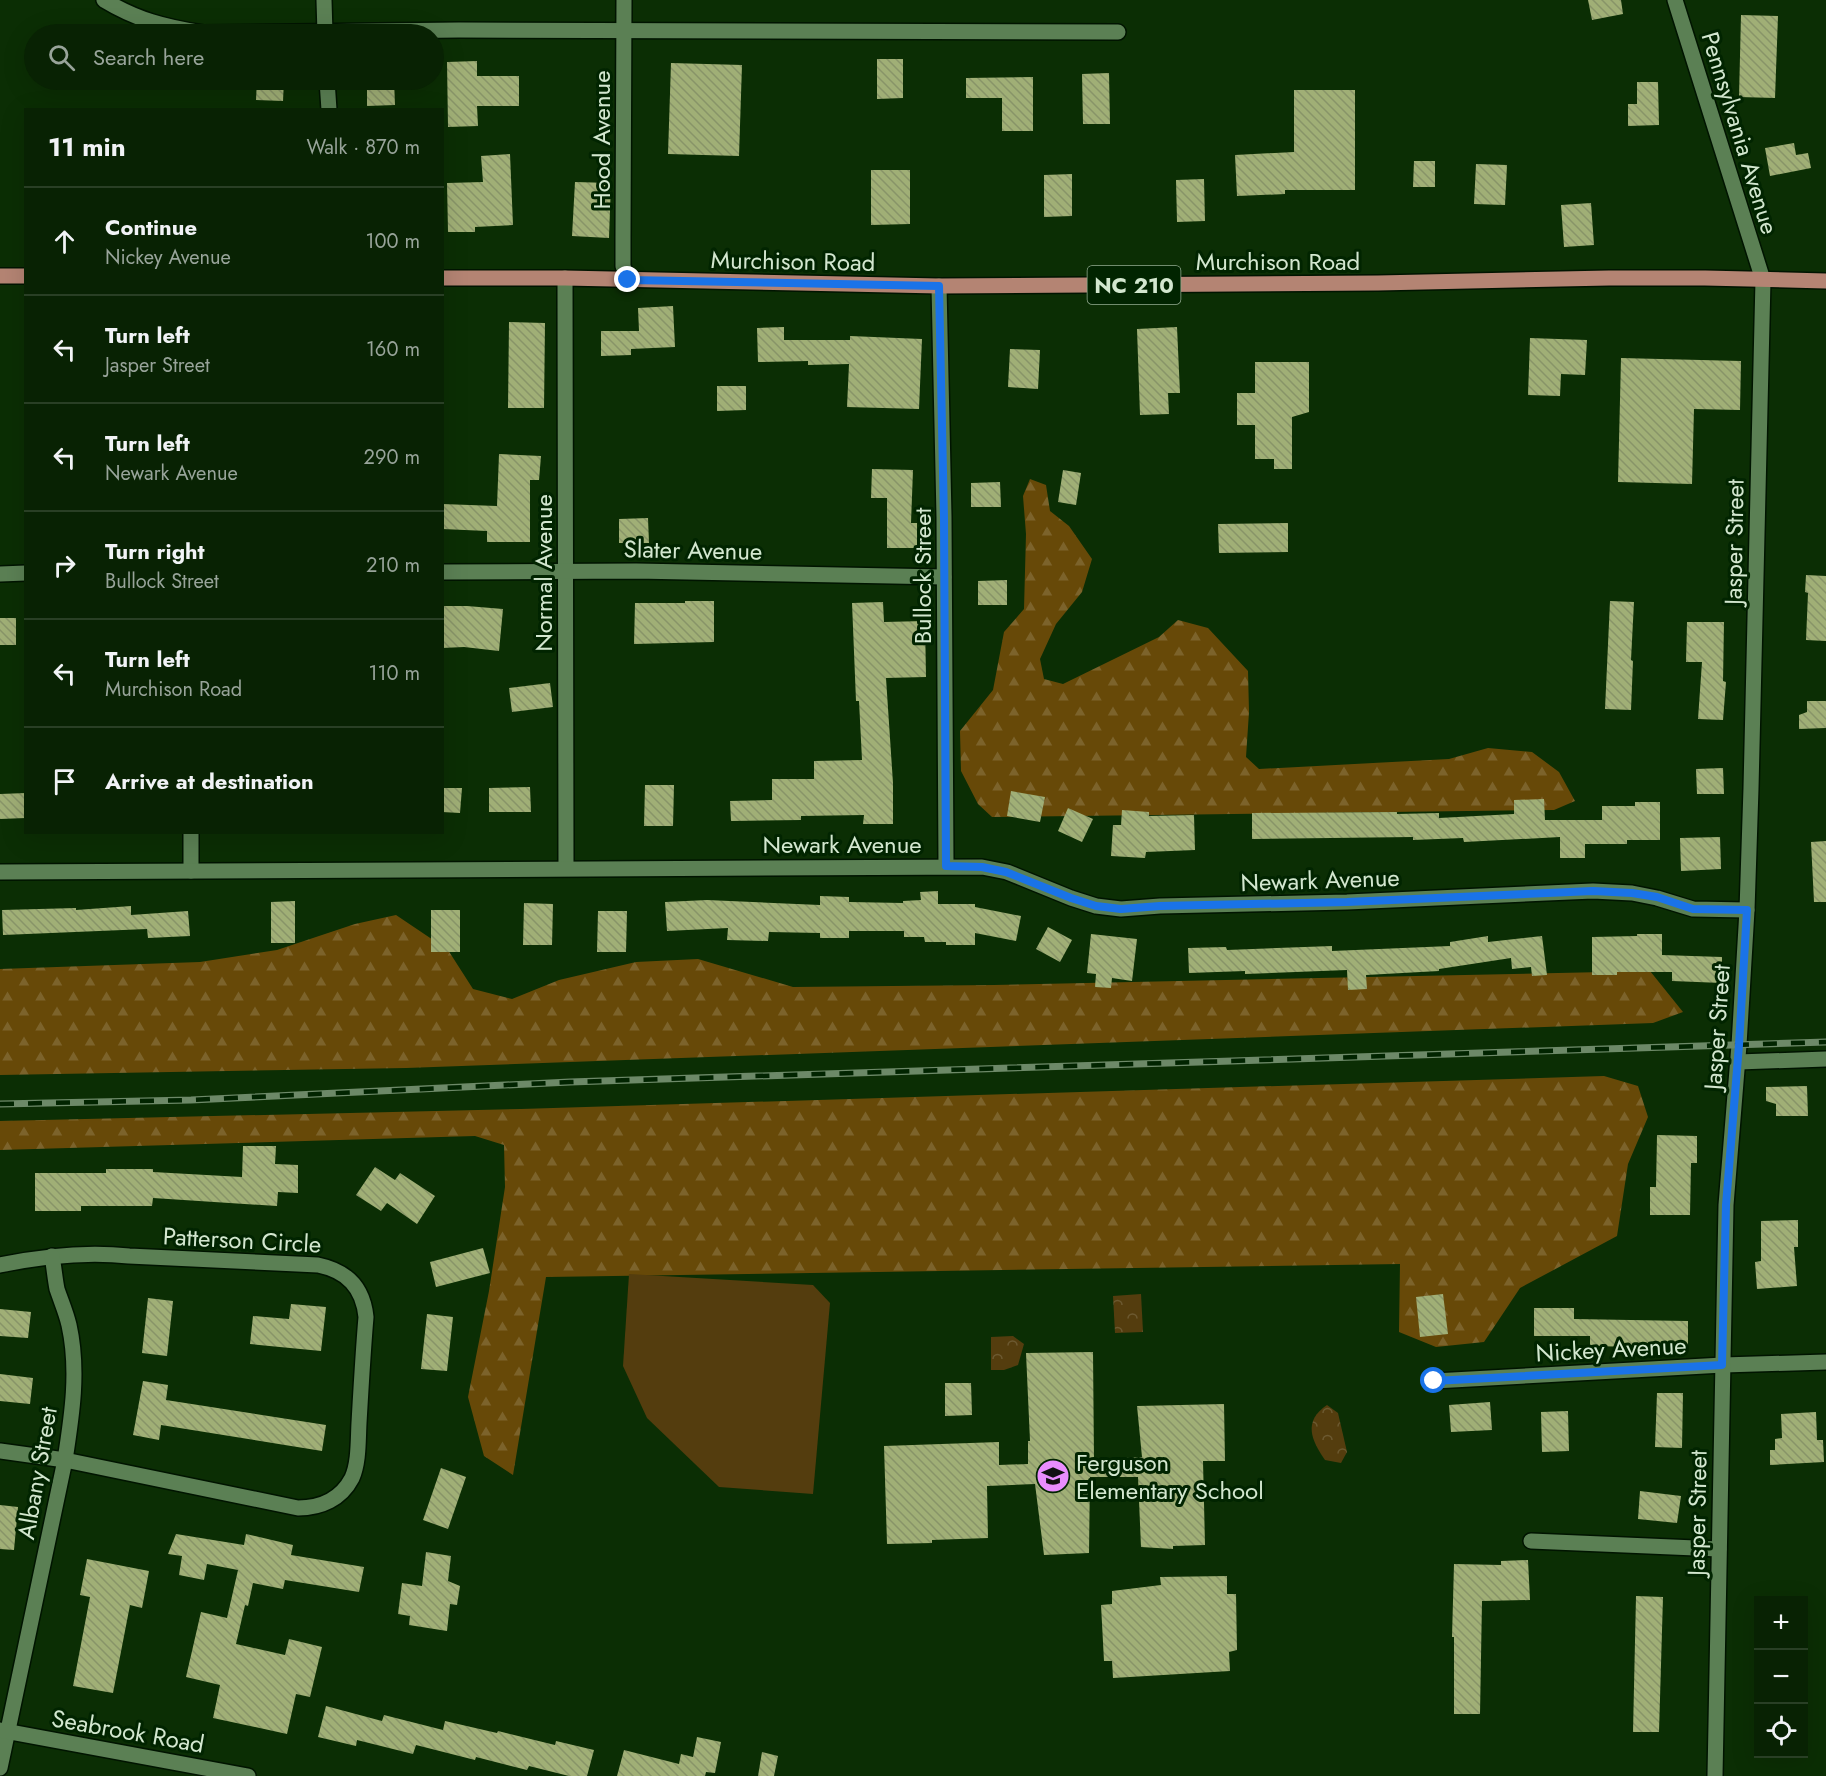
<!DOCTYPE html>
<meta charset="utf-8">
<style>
body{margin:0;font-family:Jost,sans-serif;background:#112a0d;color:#f1f3f6}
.controls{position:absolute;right:18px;bottom:18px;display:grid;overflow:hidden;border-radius:0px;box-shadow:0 6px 24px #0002}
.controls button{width:54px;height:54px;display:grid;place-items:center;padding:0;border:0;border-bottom:2px solid #293f25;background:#082203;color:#f1f3f6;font:30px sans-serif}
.stop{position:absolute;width:18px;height:18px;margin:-14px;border:4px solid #1a73e8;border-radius:50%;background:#fff}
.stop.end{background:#1a73e8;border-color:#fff;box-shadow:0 2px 6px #0008}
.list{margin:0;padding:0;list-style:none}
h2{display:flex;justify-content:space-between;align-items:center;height:78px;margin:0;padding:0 24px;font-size:26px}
h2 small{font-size:20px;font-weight:400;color:#98a49a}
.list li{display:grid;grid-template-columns:39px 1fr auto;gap:18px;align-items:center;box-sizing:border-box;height:108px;padding:0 24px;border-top:2px solid #293f25}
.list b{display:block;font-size:22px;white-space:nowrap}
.list p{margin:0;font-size:20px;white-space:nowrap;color:#98a49a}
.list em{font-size:20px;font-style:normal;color:#98a49a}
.icon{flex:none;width:33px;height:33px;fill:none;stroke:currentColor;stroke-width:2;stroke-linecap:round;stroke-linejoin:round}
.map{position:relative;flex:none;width:1826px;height:1776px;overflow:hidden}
.search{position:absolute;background:#082203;box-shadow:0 6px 24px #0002;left:24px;top:24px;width:420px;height:66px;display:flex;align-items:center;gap:15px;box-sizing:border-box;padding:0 21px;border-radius:33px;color:#98a49a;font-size:22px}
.panel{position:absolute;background:#082203;box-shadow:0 6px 24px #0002;left:24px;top:108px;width:420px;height:726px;border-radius:0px}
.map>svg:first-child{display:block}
.forest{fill:url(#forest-firs)}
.park{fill:url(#park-crowns)}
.pitch{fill:#543d0e}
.building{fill:url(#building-back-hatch)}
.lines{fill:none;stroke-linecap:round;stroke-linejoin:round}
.minor-casing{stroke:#001400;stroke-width:18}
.tertiary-casing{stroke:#001400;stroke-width:18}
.primary-casing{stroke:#001400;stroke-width:18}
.minor{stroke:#5b8054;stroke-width:15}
.tertiary{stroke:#5b8054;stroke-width:15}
.primary{stroke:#b48473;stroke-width:15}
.rail-casing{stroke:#6d8968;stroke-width:7}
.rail{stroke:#012400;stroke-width:4.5;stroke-dasharray:14;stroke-linecap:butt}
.route{stroke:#1a73e8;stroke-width:8}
.labels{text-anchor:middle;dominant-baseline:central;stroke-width:6;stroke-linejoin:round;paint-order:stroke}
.shield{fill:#012400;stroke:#94ac91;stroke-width:1.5}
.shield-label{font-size:22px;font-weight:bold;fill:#d3e7cf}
.street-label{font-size:24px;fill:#d3e7cf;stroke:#012400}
.poi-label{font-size:24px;fill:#d3e7cf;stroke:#012400;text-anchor:start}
</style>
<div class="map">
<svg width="1826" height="1776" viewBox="0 0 1826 1776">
<defs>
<pattern id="forest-firs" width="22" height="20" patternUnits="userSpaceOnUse" patternTransform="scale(1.5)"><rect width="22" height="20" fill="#674908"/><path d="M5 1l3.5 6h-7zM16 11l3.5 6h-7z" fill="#7c632b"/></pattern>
<pattern id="park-crowns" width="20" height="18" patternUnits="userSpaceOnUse" patternTransform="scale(1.5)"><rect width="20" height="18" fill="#543d0e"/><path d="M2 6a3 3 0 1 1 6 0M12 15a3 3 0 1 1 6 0" fill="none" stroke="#6c5930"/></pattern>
<pattern id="building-back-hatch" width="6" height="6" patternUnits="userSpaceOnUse" patternTransform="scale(1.5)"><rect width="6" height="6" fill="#a0af76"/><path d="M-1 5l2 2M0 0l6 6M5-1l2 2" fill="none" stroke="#889468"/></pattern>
</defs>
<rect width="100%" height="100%" fill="#0b2e04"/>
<g class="forest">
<path d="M1030,479L1046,485L1050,511L1069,526L1092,559L1082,592L1056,624L1040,659L1044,679L1063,684L1159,637L1178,620L1208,628L1248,671L1249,712L1246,757L1259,769L1449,759L1488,748L1532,752L1559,772L1575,801L1554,810L992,817L978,804L961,771L960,731L993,690L1004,632L1024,609L1026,534L1023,496Z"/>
<path d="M396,915L448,950L473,989L512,999L559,980L636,962L698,959L793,987L994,985L1650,971L1683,1012L1653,1023L406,1068L0,1075V969L200,962L277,950L355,924Z"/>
<path d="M1604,1076L1638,1086L1648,1117L1628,1164L1617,1236L1520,1288L1484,1342L1436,1347L1399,1332L1400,1264L546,1277L513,1475L484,1456L468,1397L489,1291L505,1187L504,1145L475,1136L0,1150V1121L521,1109Z"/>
</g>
<g class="park">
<path d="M1141,1294L1143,1332L1115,1333L1113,1296Z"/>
<path d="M1013,1336L1024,1344L1018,1365L1004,1370H991V1337Z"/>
<path d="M1327,1405L1338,1413L1347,1452L1341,1463L1325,1460C1311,1440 1303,1421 1327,1405Z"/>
</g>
<path class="pitch" d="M629,1274L813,1285L830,1303L813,1494L719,1487L647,1418L623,1366Z"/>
<g class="building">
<path d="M1588,0H1621L1623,14L1592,20Z"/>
<path d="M1741,15L1778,16L1775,98L1739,97Z"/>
<path d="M877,59H903V98L877,99Z"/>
<path d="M477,61V76H519V106H477L478,126L448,127L447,62Z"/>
<path d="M671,63L742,65L739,156L668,154Z"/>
<path d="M1109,73L1110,124H1083L1082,74Z"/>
<path d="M1033,77V131H1002V98H966V78Z"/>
<path d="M257,80H284L283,101L256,100Z"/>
<path d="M367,80H394L395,105L367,106Z"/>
<path d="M1637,82H1658L1659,125L1628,126V104H1637Z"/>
<path d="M1294,90H1355V190H1285V194L1237,196L1235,155L1294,152Z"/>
<path d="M1794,143L1796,155L1808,153L1811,168L1770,176L1765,148Z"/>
<path d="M510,154L513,225L475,227V232H448L447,183L483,182L481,156Z"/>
<path d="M1414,161H1435V187H1413Z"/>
<path d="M1476,164L1507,165L1505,205L1474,204Z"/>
<path d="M871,170H910V224L871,225Z"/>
<path d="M1072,174V216L1044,217V175Z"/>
<path d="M1204,179L1205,221L1177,222L1176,180Z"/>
<path d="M575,182L611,183L609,238L572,236Z"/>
<path d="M1591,203L1594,245L1564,247L1561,205Z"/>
<path d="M673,306L675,347L631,349V355L601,356V331H639L638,308Z"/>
<path d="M509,322L545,323L544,408H508Z"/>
<path d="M784,327V340H850V336L922,339L919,409L847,407L849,364L808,365V361L758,362L757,328Z"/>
<path d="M1177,327L1180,393H1168L1169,414L1140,415L1137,329Z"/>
<path d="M1530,338L1587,340L1585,375L1561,374L1560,396L1528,395Z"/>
<path d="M1010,349L1040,350L1038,389L1008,387Z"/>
<path d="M1621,358L1741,361L1740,410L1694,409L1692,484L1618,482Z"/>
<path d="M1255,362H1309V412L1292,417V469H1274V459H1255V425H1237V393H1255Z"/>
<path d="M717,386H746V410L717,411Z"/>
<path d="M499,454L541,456L539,480H530V542H487V531L442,529V504L497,506Z"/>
<path d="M872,469L913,470L911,523H917V548H887V498H871Z"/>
<path d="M1063,470L1081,473L1076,505L1058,502Z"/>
<path d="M1000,482L1001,507H971V483Z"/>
<path d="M648,518L649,543H619V519Z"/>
<path d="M1288,523V552L1219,553L1218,524Z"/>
<path d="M1806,575L1826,576V641L1806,640L1808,593L1805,592Z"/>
<path d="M1007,580V605H978V581Z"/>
<path d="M685,601H714V642L634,644L635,603H685Z"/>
<path d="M1610,601L1634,602L1631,660L1633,661L1631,710L1605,709Z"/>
<path d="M883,602L884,622L925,621L926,677L886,678L893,783V824H863L864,815L801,816V820L731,821L730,801L772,800V779H814V761L862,760L859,701H856L852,603Z"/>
<path d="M442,606H467L503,609L499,651L464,647L442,648Z"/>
<rect x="0" y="618" width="16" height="27"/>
<path d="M1687,622H1724L1723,681L1726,682L1723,720L1698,719L1702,662H1686Z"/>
<path d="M550,683L553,707L512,712L509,688Z"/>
<path d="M1807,701H1826V728L1799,729V715L1807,712Z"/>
<path d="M1723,768L1724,794H1697L1696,769Z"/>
<path d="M645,785H674L673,826H644Z"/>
<path d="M530,787L531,812H489V788Z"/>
<path d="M442,788H462L460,813L442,812Z"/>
<path d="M1011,791L1045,797L1040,822L1007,816Z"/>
<path d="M26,793V818L0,819V794Z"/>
<path d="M1544,799L1545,820H1602V806H1635V802H1660V840H1627V844H1585V858H1560V837L1464,842L1463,838L1413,840V837L1252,839V813L1397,812V814L1439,813V818L1514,814V800Z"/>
<path d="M1068,808L1093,819L1082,842L1058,831Z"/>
<path d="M1122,810L1149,812V816L1194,815L1195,850L1146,852L1145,858L1111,856L1113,825H1121Z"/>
<path d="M1720,837L1721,869L1681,871L1680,838Z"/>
<path d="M1826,841V902H1814L1811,842Z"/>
<path d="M938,891V904H975V907L1021,916L1016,941L975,933V945H946V942H925L924,937H904V931H849V938H820V933L769,932L768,941L727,940L728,928L667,931L665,902L707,900L820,905V896L849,897V902L903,903V901L921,900L920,892Z"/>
<path d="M295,901V943H271V902Z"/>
<path d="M524,903L553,904L552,945H523Z"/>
<path d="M131,906V915L188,911L190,936L148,938L147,929L3,935L2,910L76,908V910Z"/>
<rect x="431" y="910" width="29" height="42"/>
<path d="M598,911H627L626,952H597Z"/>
<path d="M1048,927L1072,940L1060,962L1036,949Z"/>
<path d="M1091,934L1137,939L1132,981L1112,978L1111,988L1095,987L1096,974L1087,973Z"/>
<path d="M1637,934H1662V955L1722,957V983L1672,981V972H1617V975H1592V937L1637,936Z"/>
<path d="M1488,936V942L1542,936L1547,975L1532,976L1531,967L1512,969L1511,958L1439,969V971L1366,975L1367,989L1348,990L1347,970L1245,974V971L1189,973L1188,948L1226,947L1227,950L1332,946V951L1450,946V942Z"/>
<path d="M1807,1086L1808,1116H1776V1104L1766,1101V1087Z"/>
<path d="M1657,1135L1697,1136V1163H1691L1690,1215H1650V1187H1656Z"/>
<path d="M243,1146H276L275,1164L298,1165V1193L278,1192L277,1206L153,1198L152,1206H81V1211H35V1173H106V1169H153V1172L242,1177Z"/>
<path d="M375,1167L395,1180L400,1173L435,1196L417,1224L387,1203L381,1211L356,1195Z"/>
<path d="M1798,1220V1247H1794L1797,1286L1757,1289L1755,1262L1761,1261V1221Z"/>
<path d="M483,1248L490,1273L436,1287L430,1262Z"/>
<path d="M1443,1294L1448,1334L1420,1337L1416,1297Z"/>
<path d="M148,1298L173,1301L167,1356L142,1353Z"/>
<path d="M291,1304L326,1307L321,1351L250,1344L253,1316L289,1319Z"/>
<path d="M1534,1308H1574V1319L1688,1321V1348L1590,1346V1336H1534Z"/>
<path d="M0,1309L31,1312L28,1338L0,1336Z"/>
<path d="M427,1314L453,1317L447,1371L421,1369Z"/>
<path d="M1093,1352L1094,1460L1142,1457L1137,1406L1224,1404L1225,1461H1203L1205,1545L1173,1546V1549L1141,1547L1138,1477H1090L1089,1553L1044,1555L1035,1484L987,1486L988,1538L932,1540V1543L887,1544L884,1446L999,1442V1465L1028,1464V1441H1030L1026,1353Z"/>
<path d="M0,1374L33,1378L30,1404L0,1401Z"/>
<path d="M143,1381L168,1385L166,1400L326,1425L322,1451L161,1425L159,1440L133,1435Z"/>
<path d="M945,1383H971L972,1415L945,1416Z"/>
<path d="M1657,1393H1683L1682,1448L1655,1447Z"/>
<path d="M1490,1402L1492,1430L1451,1432L1449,1405Z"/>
<path d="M1568,1411L1569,1451L1542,1452L1541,1412Z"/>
<path d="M1816,1412L1817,1440H1823L1824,1462L1770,1465V1450H1775V1439L1782,1438L1781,1414Z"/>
<path d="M441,1468L466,1477L448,1529L423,1520Z"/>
<path d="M1640,1491L1681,1496L1677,1523L1638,1519Z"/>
<path d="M0,1505L18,1507L14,1550L0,1549Z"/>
<path d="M176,1534L244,1545L246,1534L293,1545L291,1555L364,1567L359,1592L285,1580L283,1589L253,1583L248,1606L245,1605L236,1644L285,1655L289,1639L322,1647L310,1697L296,1694L287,1734L213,1718L220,1685L186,1677L201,1612L227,1618L238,1570L207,1564L204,1580L179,1575L182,1556L168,1554Z"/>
<path d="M426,1552L451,1556L448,1581L460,1586L457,1605L450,1604L447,1631L409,1625L410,1616L398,1614L402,1583L422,1586Z"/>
<path d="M87,1559L149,1571L142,1608L130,1605L113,1693L73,1686L90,1597L80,1595Z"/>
<path d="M1528,1560L1530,1600L1482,1601L1480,1714H1454V1637H1452L1454,1564L1501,1565V1561Z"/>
<path d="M1227,1576V1594H1236L1237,1650L1229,1652L1230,1671L1113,1678L1112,1661H1104L1101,1605L1112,1604V1591L1161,1585L1160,1577Z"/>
<path d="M1636,1596L1663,1597L1659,1732H1633Z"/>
<path d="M326,1706L382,1721L384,1715L443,1730L445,1721L497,1733L498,1731L555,1745L556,1741L594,1750L587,1776H569L529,1766L527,1770L476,1757L475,1760L416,1745L413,1754L357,1740L356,1746L318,1737Z"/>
<path d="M697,1737L721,1742L715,1773L706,1772L705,1776H617L624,1750L679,1764L681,1754L693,1757Z"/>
<path d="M762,1752L778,1756L774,1776H758Z"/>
</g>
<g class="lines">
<defs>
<g id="minor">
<path d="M104,0C137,20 165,27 203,33L459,30L1118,32"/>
<path d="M324,0L325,34"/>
<path d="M624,0L623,238V266L628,280"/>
<path d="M1675,0L1763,280"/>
<path d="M327,80L329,110"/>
<path d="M565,278L566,868"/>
<path d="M939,286L944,517L946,866"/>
<path d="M442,572L636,571L944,577"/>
<path d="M0,574L26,573"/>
<path d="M191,832V871"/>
<path d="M0,872L982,867L1007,872L1071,898L1096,906L1121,909L1160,906L1347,902L1593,891L1632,893L1657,898L1693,909L1747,910"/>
<path d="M1738,1062L1826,1059"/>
<path d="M0,1265C43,1256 85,1251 129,1256L318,1265C347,1271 363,1287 366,1317C363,1352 361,1388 359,1423C358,1441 359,1462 352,1478C341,1499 321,1508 298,1508L65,1460L0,1451"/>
<path d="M1434,1381L1723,1365L1826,1362"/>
<path d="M1531,1541L1719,1549"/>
<path d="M0,1768L65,1460C72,1415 79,1370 69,1325C66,1312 61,1301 57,1289C55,1279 54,1267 52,1256"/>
</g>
<g id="tertiary">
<path d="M0,1730L248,1776"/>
<path d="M1715,1776L1726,1205L1739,1045L1747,910L1751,788L1763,280"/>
</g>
<g id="primary">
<path d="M0,276H26"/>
<path d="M442,278H565L939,286L1378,283L1609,278H1705L1826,281"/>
</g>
</defs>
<use href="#minor" class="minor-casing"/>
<use href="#tertiary" class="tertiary-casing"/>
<use href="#primary" class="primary-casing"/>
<use href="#minor" class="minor"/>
<use href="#tertiary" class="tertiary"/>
<use href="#primary" class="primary"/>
<defs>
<path id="rail" d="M0,1104L191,1100L570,1082L1826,1042"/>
</defs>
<use href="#rail" class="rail-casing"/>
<use href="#rail" class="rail"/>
</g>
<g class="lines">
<path class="route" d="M628,280L939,286L944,518L946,866L982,867L1006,872L1071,898L1096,906L1121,909L1160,906L1347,902L1593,891L1632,893L1657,897L1693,909L1747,910L1739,1045L1726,1205L1722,1365L1434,1381"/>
</g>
<defs>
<symbol id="school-disc" viewBox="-11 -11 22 22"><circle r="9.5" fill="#e98dfd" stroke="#012400"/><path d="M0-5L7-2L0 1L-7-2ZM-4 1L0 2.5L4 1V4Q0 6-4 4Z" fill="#111"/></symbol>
</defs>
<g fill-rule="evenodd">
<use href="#school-disc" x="1034" y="1457" width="38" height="38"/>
</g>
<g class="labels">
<rect class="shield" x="1087.5" y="266" width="93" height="38" rx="4.5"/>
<g class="shield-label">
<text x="1134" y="285">NC 210</text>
</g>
<g class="street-label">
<text transform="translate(1740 133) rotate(73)">Pennsylvania Avenue</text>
<text transform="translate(601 140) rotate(-90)">Hood Avenue</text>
<text transform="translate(793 261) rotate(1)">Murchison Road</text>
<text x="1278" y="261">Murchison Road</text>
<text transform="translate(1734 542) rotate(-89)">Jasper Street</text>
<text transform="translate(693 550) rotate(1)">Slater Avenue</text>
<text transform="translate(543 573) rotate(-90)">Normal Avenue</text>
<text transform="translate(922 576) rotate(-90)">Bullock Street</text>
<text x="842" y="844">Newark Avenue</text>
<text transform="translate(1320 880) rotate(-2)">Newark Avenue</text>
<text transform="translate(1717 1027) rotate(-86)">Jasper Street</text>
<text transform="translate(242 1240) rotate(3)">Patterson Circle</text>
<text transform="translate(1611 1349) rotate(-3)">Nickey Avenue</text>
<text transform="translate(37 1473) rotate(-80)">Albany Street</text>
<text transform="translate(1697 1513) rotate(-89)">Jasper Street</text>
<text transform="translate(128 1731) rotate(10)">Seabrook Road</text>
</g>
<g class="poi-label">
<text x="1076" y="1462">Ferguson<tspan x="1076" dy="28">Elementary School</tspan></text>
</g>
</g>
</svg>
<div class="controls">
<button>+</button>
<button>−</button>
<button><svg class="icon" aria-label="locate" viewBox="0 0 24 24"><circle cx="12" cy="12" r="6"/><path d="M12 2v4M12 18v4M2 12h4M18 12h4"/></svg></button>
</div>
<div class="stop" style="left:1434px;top:1381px"></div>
<div class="stop end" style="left:628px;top:280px"></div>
<div class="search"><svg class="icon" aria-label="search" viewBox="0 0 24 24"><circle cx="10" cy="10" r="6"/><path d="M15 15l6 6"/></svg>Search here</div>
<section class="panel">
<h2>11 min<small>Walk · 870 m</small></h2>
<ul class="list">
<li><svg class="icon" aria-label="ahead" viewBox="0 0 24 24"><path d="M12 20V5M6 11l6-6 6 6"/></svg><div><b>Continue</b><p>Nickey Avenue</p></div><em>100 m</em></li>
<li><svg class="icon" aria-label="left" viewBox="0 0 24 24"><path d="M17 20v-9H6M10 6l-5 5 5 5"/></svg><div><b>Turn left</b><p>Jasper Street</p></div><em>160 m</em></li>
<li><svg class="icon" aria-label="left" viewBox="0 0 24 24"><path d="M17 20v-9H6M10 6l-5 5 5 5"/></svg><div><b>Turn left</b><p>Newark Avenue</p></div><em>290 m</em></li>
<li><svg class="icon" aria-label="right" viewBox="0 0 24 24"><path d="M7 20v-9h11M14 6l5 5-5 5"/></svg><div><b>Turn right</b><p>Bullock Street</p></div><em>210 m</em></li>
<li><svg class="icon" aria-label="left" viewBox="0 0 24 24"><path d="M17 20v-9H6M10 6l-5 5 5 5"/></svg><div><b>Turn left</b><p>Murchison Road</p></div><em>110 m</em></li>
<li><svg class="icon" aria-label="arrive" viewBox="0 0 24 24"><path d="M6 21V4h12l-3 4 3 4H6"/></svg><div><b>Arrive at destination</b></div></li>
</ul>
</section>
</div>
